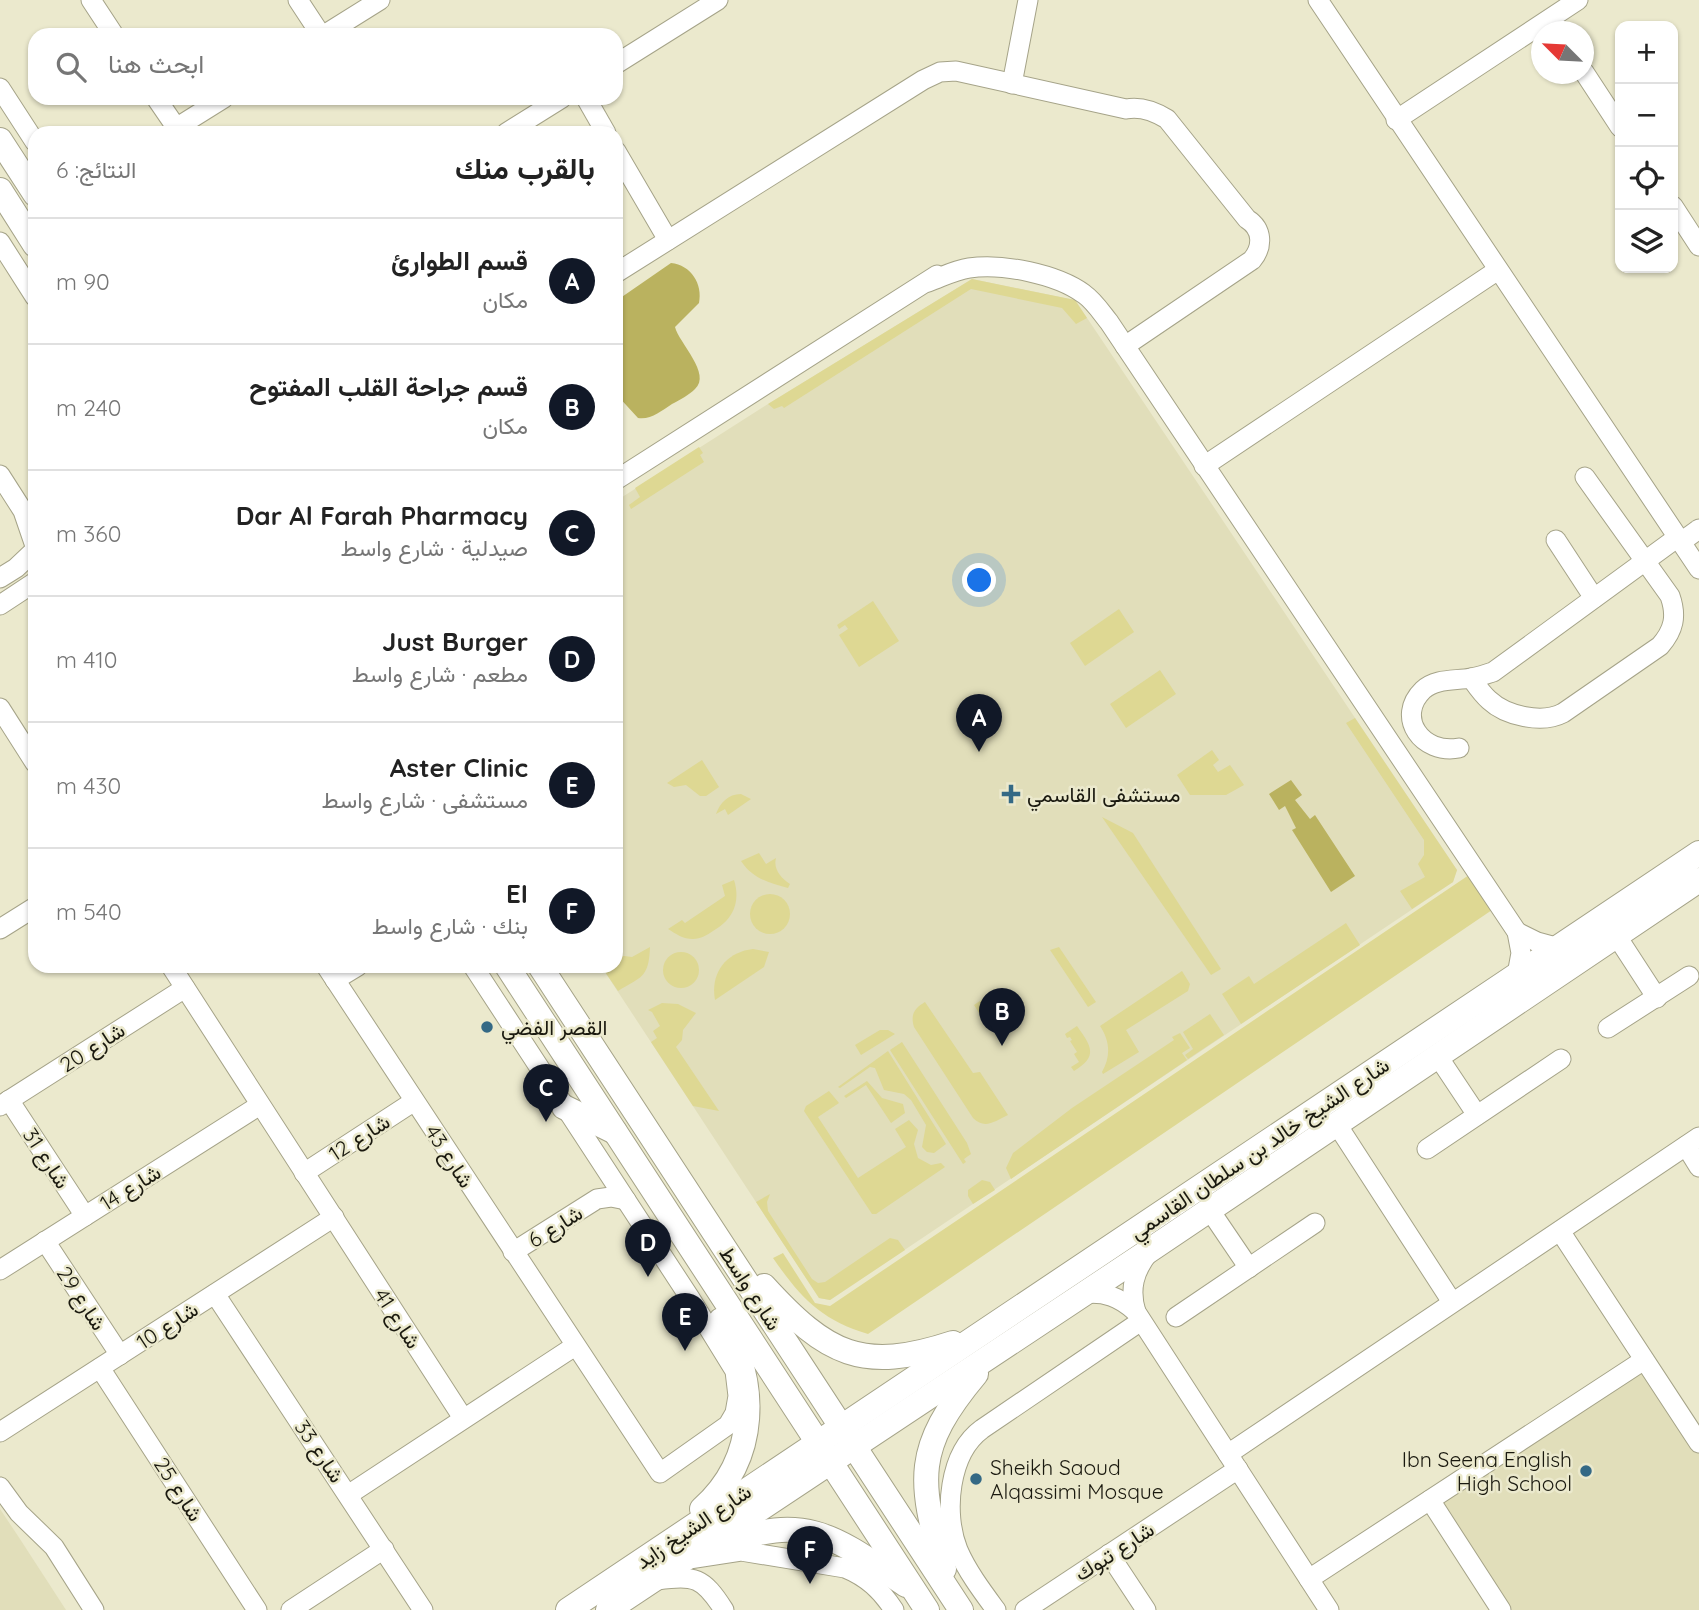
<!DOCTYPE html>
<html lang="ar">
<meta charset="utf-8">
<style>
body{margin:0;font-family:Quicksand,Vazirmatn,sans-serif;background:#f2f2f2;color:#222;direction:rtl}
.controls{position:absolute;right:21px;top:21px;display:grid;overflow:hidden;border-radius:14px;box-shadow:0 2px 5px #0004}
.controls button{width:63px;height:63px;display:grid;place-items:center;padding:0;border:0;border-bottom:2px solid #e0e0e0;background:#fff;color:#222;font:35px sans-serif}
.compass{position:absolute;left:1531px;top:21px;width:63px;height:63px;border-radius:50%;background:#fff;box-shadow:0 2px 5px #0004;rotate:294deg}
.you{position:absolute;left:980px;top:581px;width:24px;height:24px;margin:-18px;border:5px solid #fff;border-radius:50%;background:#1a73e8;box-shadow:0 0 0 10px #1a73e833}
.badge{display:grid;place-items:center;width:46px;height:46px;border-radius:50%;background:#111827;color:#fff;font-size:23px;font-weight:700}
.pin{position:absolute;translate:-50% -58px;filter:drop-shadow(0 2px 4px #0008)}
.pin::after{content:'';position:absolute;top:37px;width:24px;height:21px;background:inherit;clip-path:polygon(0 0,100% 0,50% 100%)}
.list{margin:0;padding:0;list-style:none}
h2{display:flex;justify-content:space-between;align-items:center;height:91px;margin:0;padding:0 28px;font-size:30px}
h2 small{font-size:23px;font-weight:400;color:#767676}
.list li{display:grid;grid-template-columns:46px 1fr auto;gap:21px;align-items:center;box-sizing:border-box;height:126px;padding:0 28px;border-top:2px solid #e0e0e0}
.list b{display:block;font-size:26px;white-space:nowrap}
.list p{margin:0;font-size:23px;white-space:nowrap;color:#767676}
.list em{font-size:23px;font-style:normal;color:#767676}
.icon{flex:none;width:38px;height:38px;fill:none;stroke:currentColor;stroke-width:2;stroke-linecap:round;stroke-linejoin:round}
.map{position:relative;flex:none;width:1699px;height:1610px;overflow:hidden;direction:ltr}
.search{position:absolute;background:#fff;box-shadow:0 2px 5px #0004;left:28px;top:28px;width:595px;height:77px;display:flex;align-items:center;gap:18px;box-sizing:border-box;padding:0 24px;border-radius:21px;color:#767676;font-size:26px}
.panel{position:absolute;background:#fff;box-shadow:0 2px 5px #0004;left:28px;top:126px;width:595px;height:847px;border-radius:21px;direction:rtl}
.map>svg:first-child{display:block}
.built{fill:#e1deba}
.green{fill:#ded893}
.water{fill:#bab25f}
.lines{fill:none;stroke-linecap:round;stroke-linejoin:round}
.minor-casing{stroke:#a5a388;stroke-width:21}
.major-casing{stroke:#a5a388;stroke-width:26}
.minor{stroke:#fff;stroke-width:19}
.major{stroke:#fff;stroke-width:24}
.poi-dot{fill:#346985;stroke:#ebe9cd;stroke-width:2.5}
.labels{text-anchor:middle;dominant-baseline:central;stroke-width:5;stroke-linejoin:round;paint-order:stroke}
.poi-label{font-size:21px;fill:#1a190f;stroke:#ebe9cd;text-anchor:start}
.street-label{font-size:21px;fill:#1a190f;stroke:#ebe9cd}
</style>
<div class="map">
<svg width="1699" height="1610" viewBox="0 0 1699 1610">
<rect width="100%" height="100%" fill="#ebe9cd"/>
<g class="built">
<path d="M972,279L1075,300L1457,870L1453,882L830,1300L819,1298L601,966H616V501L768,404Z"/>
<path d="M1644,1360L1699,1443V1610H1501L1430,1500Z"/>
<path d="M0,1509L18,1536L66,1610H0Z"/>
</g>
<g class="green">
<path d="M972,279L1075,300L1087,318L1076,324L1062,308L971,289L784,408L782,406L774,409L768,404Z"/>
<path d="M699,447L703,453L700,455L704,462L631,509L629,505L640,497L635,488Z"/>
<path d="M873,601L899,641L859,667L839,635L848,629L845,625L839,629L837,625Z"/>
<path d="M1119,609L1134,632L1085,666L1070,643Z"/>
<path d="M1160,670L1176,694L1126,728L1110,704Z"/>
<path d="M1355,718L1457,870L1453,882L1412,909L1400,891L1425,877L1418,864L1424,855V840L1346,723Z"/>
<path d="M1212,750L1219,760L1213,765L1218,772L1230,765L1244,785L1226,795H1190L1177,775Z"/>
<path d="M702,760L719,787L706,796H700L686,785L674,787L667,783Z"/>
<path d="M741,794L751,799L728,815L725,809L716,814C720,803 728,794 741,794Z"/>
<path d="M1102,817L1133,833L1221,969L1211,975Z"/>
<path d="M759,853L766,864L776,858C773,869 781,878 790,884L788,888C768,882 753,879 741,861Z"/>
<path d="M1469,875L1492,910L868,1334C821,1320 800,1297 773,1258L783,1253L815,1303L830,1306Z"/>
<path d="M734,880C741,902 733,920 713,931C707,935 701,939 693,939C683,939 676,934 668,929L682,920L685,923L725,896L722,885Z"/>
<circle cx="770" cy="914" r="20"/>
<path d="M1346,923L1360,945L1241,1024L1222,994L1249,976L1254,984Z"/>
<path d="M650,947C649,979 640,977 618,991L601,966H616V955L632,957Z"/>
<path d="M1059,947L1096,1002L1088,1007L1050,950Z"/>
<path d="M753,949L769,952L764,967L715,1000C710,973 726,952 753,949Z"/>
<circle cx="681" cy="970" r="18"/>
<path d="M1182,971L1190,984L1188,991L1126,1030L1139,1052L1103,1074L1102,1072C1111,1056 1110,1041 1100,1026Z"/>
<path d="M993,992L1007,1014L987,1026L974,1005Z"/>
<path d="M925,1002L973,1073L980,1072L1008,1115C995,1121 985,1130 973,1118L914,1027C910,1014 915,1008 925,1002Z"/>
<path d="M662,1003L678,1004L696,1013L683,1030L682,1040L676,1047L719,1111L693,1106L651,1042L657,1038L653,1031L660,1026L652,1012L648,1010Z"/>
<path d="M1210,1014L1224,1035L1188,1059L1185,1055L1193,1049L1183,1032Z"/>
<path d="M1077,1026C1091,1046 1099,1056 1074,1071L1071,1067L1079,1062L1074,1054L1077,1052L1070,1041L1072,1040L1070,1037L1067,1038L1065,1034Z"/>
<path d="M880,1030H888L895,1034L861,1055L855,1045Z"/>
<path d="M1180,1033L1190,1048L1182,1053L1187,1060L1011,1179L1006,1168L1013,1153L1072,1108L1174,1040L1172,1037Z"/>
<path d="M902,1042L967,1143L971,1154L964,1159L966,1162L963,1164L890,1050Z"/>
<path d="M888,1051L946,1144L934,1153L927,1152L922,1147L926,1125L911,1100L904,1094L884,1090L875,1068L870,1067L840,1088L838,1087Z"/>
<path d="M867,1081L882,1098L903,1104L905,1113L891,1123L866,1085L846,1098L844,1096Z"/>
<path d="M829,1091L839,1103L818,1117L858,1178L906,1147L895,1129L909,1120L918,1130L914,1144L918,1158L931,1165L941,1163L945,1167L876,1214H872L804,1111L806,1106Z"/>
<path d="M982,1180L990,1182L995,1190L973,1204L968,1196V1190Z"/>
<path d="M770,1194L767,1202L768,1211L812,1279L818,1283L825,1282L890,1238L898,1240L905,1250L830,1300L819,1298L756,1202Z"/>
</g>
<g class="water">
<path d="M671,263C691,265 703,284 699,303L675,327C679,343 712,374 695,389C689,395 680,400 672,404C661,411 651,420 638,418L616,394V301Z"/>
<path d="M1291,780L1302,795L1295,800L1310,819L1315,815L1355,876L1331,892L1292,830L1296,828L1285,806L1279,810L1269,794Z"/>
</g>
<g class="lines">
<defs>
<g id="minor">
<path d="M91,0L114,35"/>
<path d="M298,0L321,35"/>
<path d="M1318,0L1699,569"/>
<path d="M324,35L380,0"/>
<path d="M616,64L718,0"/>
<path d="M1584,72L1620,127"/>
<path d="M1012,84L1028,0"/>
<path d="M0,88L35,142"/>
<path d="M156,98L180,133"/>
<path d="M586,98L606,133"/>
<path d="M1396,120L1578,0"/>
<path d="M176,128L224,98"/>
<path d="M506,133L562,98"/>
<path d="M616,151L668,240"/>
<path d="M1673,206L1699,246"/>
<path d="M0,242L35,297"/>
<path d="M616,273L923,80L940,72L956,71L1126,109C1141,106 1154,111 1167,119L1247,219C1263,229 1263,247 1252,260L1125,346"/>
<path d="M928,282C942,277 955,270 969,268C1002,263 1057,274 1084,294C1094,301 1101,312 1109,322L1517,932L1521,953L1517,975"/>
<path d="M1204,466L1498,270"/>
<path d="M0,475L23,511L35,546"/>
<path d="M616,480L937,275"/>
<path d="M1556,540L1594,598"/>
<path d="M1681,542L1699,529"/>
<path d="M0,578L16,568L34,551"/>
<path d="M0,605L35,582"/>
<path d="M1471,678C1476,685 1482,694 1489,700C1506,716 1542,724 1563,713L1660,646C1674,630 1677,616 1670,596L1585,477"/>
<path d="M0,708L35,763"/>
<path d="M1459,748C1422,755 1395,717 1423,690C1436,678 1455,681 1471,678C1478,677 1486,674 1493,672L1678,537"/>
<path d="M0,929L35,907"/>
<path d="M1517,932L1537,942L1559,948"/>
<path d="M1616,935L1657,998"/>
<path d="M171,966L463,1418"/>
<path d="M326,966L660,1473L728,1425L735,1413L738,1396L735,1371L690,1298L473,966"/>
<path d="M335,980L358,966"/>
<path d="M1608,1028L1689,976"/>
<path d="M1437,1055L1477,1115"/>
<path d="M9,1100L85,1216"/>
<path d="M0,1106L185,988"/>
<path d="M1336,1123L1452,1302"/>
<path d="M1686,1146L1699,1167"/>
<path d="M1427,1149L1561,1059"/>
<path d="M304,1173L413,1102"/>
<path d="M1209,1209L1249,1268"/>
<path d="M1560,1231L1699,1443"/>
<path d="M45,1241L120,1355"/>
<path d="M513,1252L597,1199L611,1197L626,1200"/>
<path d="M0,1270L260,1105"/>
<path d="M215,1294L423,1610"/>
<path d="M1082,1294C1104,1291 1120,1297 1136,1312L1329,1610"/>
<path d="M1136,1312C1129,1289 1134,1271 1149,1252"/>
<path d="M1176,1317L1315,1223"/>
<path d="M100,1368L257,1610"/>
<path d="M0,1432L334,1217"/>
<path d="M1228,1454L1699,1137"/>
<path d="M0,1487L19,1513L54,1547L94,1610"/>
<path d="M348,1495L575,1346"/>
<path d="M1430,1500L1501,1610"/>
<path d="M1109,1554L1146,1610"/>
<path d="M689,1559L741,1551L845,1568C867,1577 881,1590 894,1610"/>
<path d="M1309,1579L1644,1360"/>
<path d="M657,1580C695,1575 703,1577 724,1610"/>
<path d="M291,1610L384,1549"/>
<path d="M996,1610C982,1591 967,1571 958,1550C943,1513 949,1453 982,1429L1141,1321"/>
<path d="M1025,1610L1238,1469"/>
</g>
<g id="major">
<path d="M0,140L35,194"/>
<path d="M0,190L35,245"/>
<path d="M507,966L927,1610"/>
<path d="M540,966L961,1610"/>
<path d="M564,1107L615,1132"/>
<path d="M764,1286C827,1355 862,1373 953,1343"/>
<path d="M702,1509C759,1458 759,1381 721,1320"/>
<path d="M725,1544C807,1511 839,1540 906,1585"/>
<path d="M944,1569C918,1480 914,1448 976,1374"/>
<path d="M568,1610C946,1359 1324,1108 1699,853"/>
<path d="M608,1610L1150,1250L1699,880"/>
</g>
</defs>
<use href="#minor" class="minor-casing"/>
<use href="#major" class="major-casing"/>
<use href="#minor" class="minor"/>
<use href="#major" class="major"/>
</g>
<g class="poi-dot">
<path d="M1007.5 783.5h7v7h7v7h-7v7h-7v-7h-7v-7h7z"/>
<circle cx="487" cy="1027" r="7"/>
<circle cx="1586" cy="1471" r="7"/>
<circle cx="976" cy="1479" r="7"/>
</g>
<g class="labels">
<g class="poi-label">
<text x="1027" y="794">مستشفى القاسمي</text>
<text x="501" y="1027">القصر الفضي</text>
<text x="1572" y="1459" text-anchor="end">Ibn Seena English<tspan x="1572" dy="24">High School</tspan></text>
<text x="990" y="1467">Sheikh Saoud<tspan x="990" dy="24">Alqassimi Mosque</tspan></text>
</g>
<g class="street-label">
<text transform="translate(92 1047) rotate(-33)">شارع 20</text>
<text transform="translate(359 1137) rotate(-33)">شارع 12</text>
<text transform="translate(1259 1148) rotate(-34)">شارع الشيخ خالد بن سلطان القاسمي</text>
<text transform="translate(450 1156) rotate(57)">شارع 43</text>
<text transform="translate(47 1158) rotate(57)">شارع 31</text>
<text transform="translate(130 1187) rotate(-32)">شارع 14</text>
<text transform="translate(555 1226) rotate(-32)">شارع 6</text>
<text transform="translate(751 1288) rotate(57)">شارع واسط</text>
<text transform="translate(82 1298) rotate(57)">شارع 29</text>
<text transform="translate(398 1318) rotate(57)">شارع 41</text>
<text transform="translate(167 1325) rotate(-33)">شارع 10</text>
<text transform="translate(320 1451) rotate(56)">شارع 33</text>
<text transform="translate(179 1489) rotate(57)">شارع 25</text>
<text transform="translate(693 1526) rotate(-34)">شارع الشيخ زايد</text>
<text transform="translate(1114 1551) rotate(-33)">شارع تبوك</text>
</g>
</g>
</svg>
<div class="controls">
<button>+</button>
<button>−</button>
<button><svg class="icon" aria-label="locate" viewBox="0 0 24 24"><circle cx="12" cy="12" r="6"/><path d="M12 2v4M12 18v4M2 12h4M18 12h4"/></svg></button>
<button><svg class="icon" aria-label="layers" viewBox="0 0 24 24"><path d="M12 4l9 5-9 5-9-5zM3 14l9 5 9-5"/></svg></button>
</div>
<svg class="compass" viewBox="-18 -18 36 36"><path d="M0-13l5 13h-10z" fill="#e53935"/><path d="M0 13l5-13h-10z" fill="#767676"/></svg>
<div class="you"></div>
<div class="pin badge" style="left:979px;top:752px">A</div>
<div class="pin badge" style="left:1002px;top:1046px">B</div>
<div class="pin badge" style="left:546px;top:1122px">C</div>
<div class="pin badge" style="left:648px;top:1277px">D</div>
<div class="pin badge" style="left:685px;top:1351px">E</div>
<div class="pin badge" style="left:810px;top:1584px">F</div>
<div class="search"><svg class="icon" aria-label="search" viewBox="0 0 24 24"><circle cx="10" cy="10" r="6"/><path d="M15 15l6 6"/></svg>ابحث هنا</div>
<section class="panel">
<h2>بالقرب منك<small>النتائج: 6</small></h2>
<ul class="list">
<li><span class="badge">A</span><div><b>قسم الطوارئ</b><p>مكان</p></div><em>90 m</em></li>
<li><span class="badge">B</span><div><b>قسم جراحة القلب المفتوح</b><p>مكان</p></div><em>240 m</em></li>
<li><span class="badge">C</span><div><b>Dar Al Farah Pharmacy</b><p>صيدلية · شارع واسط</p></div><em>360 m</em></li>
<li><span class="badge">D</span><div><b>Just Burger</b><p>مطعم · شارع واسط</p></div><em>410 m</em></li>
<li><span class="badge">E</span><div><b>Aster Clinic</b><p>مستشفى · شارع واسط</p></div><em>430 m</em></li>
<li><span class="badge">F</span><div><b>EI</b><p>بنك · شارع واسط</p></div><em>540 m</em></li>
</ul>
</section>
</div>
